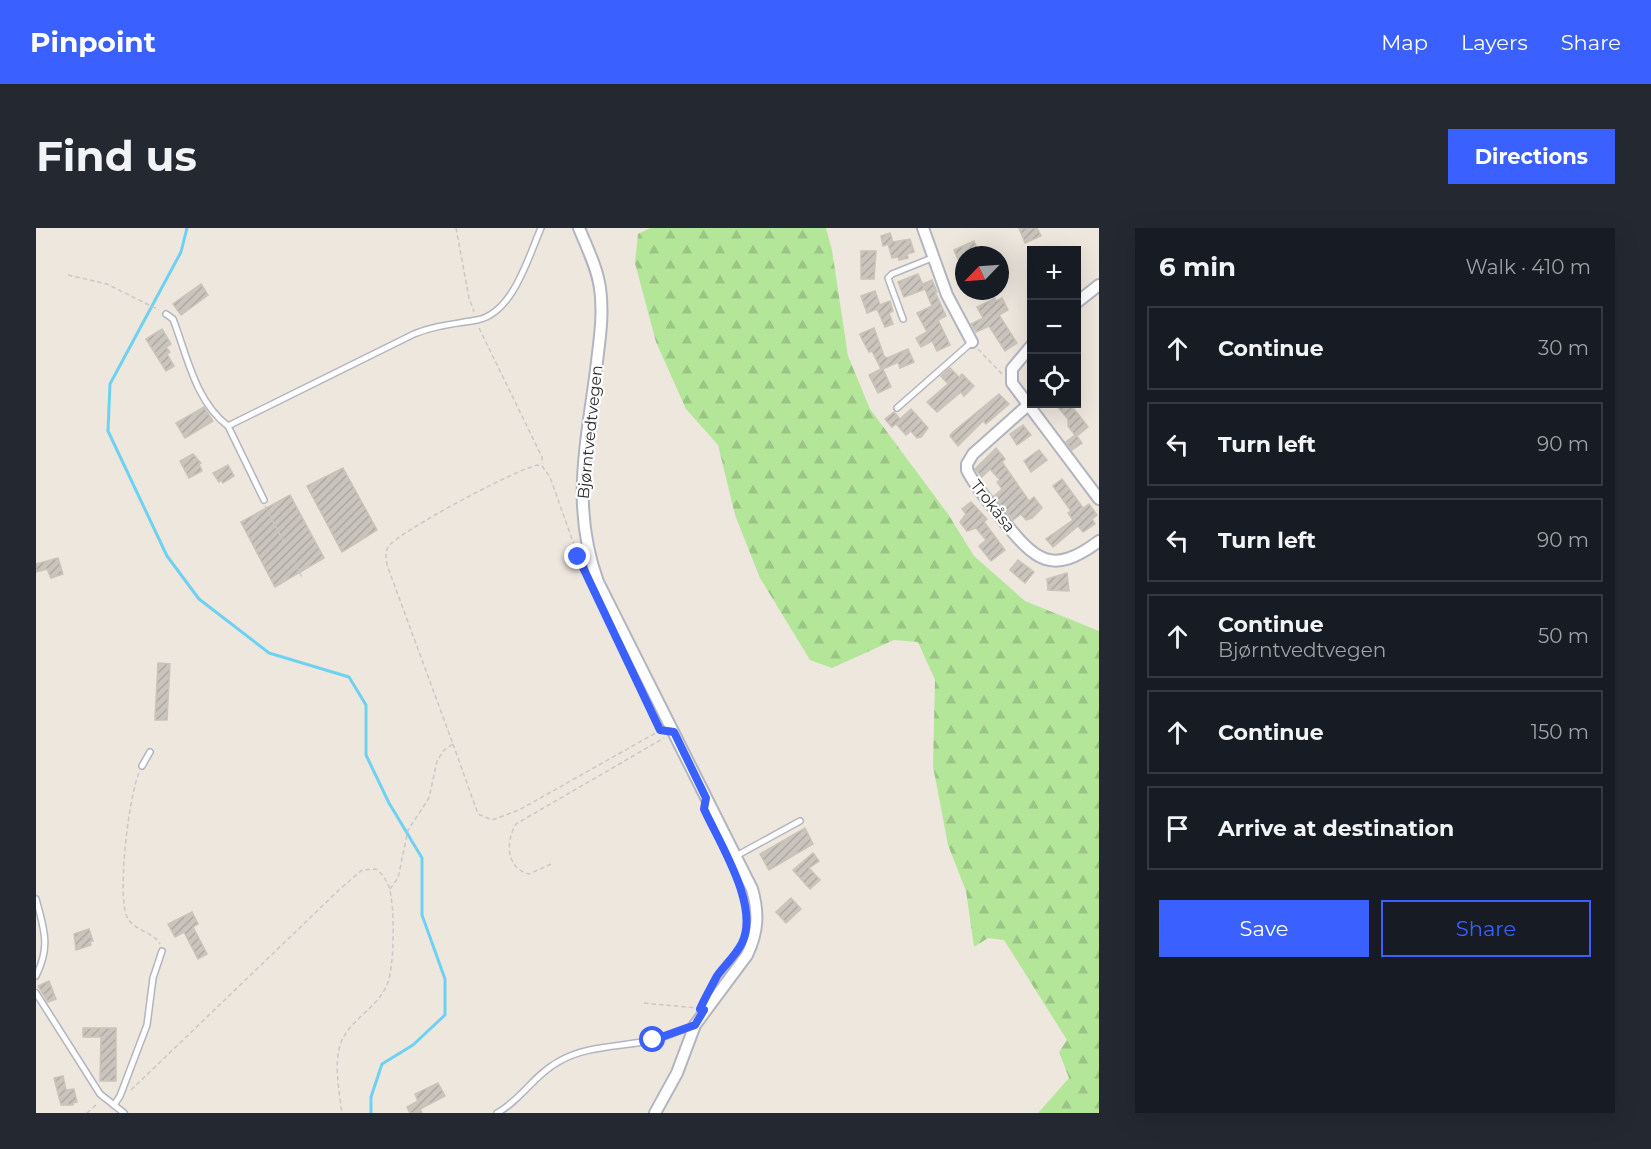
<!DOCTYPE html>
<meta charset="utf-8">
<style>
body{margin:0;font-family:Montserrat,sans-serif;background:#242831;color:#f1f3f6}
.controls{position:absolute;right:18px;top:18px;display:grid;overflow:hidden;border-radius:0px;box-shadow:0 6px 24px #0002}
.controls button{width:54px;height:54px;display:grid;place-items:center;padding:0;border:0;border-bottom:2px solid #363941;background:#171b24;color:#f1f3f6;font:30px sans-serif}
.compass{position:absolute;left:919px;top:18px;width:54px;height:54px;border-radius:50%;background:#171b24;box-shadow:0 6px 24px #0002;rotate:245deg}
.stop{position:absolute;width:18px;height:18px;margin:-14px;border:4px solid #3a61ff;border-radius:50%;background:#fff}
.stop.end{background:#3a61ff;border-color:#fff;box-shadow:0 2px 6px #0008}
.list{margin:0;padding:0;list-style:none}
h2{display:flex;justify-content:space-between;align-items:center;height:78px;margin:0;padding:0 24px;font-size:26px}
h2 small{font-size:20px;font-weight:400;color:#9ea1a6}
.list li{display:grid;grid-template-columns:39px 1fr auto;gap:18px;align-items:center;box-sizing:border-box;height:84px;margin:0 12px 12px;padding:0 12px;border:2px solid #363941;border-radius:0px}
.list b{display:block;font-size:22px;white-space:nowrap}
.list p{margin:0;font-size:20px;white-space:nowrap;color:#9ea1a6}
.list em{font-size:20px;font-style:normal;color:#9ea1a6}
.actions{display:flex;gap:12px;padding:18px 24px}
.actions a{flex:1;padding:14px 0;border:2px solid #3a61ff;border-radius:0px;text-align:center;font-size:21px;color:#3a61ff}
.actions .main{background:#3a61ff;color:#fff}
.icon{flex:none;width:33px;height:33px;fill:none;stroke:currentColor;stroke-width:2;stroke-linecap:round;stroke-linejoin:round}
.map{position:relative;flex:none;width:1063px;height:885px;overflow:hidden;border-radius:0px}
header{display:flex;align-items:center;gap:36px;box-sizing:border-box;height:84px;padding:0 30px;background:#3a61ff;color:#fff}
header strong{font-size:28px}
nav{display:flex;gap:33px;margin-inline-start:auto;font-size:21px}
.intro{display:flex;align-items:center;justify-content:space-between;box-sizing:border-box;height:144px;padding:0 36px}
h1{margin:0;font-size:42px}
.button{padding:15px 27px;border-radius:0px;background:#3a61ff;color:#fff;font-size:21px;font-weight:700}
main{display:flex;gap:36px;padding:0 36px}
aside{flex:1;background:#171b24;border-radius:0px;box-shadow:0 6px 24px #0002}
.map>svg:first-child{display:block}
.forest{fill:url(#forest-firs)}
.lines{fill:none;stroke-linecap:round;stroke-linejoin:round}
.stream{stroke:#6fd1f2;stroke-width:3}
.building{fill:url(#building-hatch);stroke:#cac3b8;stroke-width:1.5}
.service-casing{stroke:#b2b5c0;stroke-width:8}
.minor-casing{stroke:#b2b5c0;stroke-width:14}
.path{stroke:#c8c8c8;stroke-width:1.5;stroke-dasharray:4.5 3;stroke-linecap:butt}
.service{stroke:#fff;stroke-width:5}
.minor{stroke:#fff;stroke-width:10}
.route{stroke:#3a61ff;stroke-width:8}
.labels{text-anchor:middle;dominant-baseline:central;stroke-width:4.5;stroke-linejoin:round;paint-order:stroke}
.street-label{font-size:16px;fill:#2c2c2c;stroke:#fff}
</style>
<header>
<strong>Pinpoint</strong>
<nav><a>Map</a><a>Layers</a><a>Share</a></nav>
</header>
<div class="intro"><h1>Find us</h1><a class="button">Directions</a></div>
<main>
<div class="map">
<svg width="1063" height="885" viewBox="0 0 1063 885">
<defs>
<pattern id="forest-firs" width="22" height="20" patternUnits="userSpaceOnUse" patternTransform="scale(1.5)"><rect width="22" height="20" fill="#b4e69a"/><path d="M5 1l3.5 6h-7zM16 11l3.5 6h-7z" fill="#9bc585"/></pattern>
<pattern id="building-hatch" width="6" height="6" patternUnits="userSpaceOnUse" patternTransform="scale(1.5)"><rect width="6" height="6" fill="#c9c5bd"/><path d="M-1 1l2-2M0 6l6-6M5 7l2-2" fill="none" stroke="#ada9a3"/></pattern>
</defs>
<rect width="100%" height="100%" fill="#eee7de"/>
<path class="forest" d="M614,0H790L796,22L812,128L834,181L912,286L938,328L989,373L1063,403V885H1002L1033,850L1023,824L1031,812L968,712L952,710L938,719L930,663L912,617L897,538L899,452L882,414L858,412L796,440L774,432L724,350L699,287L682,217L650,181L620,114L599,35L602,6Z"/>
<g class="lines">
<path class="stream" d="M151,0L145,24L74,156L72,203L131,328L163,371L233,425L313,449L330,477V527L353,575L386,630V687L409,751V787L377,817L346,836L335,869V885"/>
</g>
<g class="building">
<path d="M983,0H1001L1005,8L989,15Z"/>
<path d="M854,5L857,14L874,11L878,24L871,26L872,30L863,32L862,29L856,30L852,16L847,18L845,8Z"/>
<path d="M938,13L944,27H928V45L918,22Z"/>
<path d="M825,23H840L838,51H825Z"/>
<path d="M882,46L889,61L868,69L862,54Z"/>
<path d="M896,52L901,64H899L910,88L902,92L914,117L901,123L896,113L885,119L880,110L891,104L881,85L896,78L887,56Z"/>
<path d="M165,56L172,67L145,87L137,76Z"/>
<path d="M839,63L844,77L854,73L857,83L853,85L857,96L849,99L841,81L831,85L825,68Z"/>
<path d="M959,70L960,73L966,70L972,82L963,87L981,115L969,123L953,98L940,104L935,96L947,90L941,79Z"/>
<path d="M838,100L848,128L851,130L872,121L878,134L864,140L862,134L847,141L855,159L842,165L833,147L845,141L836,123L833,124L825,109L824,106Z"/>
<path d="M126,101L135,116L130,119L134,124L131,126L138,138L130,143L110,111Z"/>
<path d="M914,140L923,149L926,146L938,158L928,168L925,164L901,184L891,174L912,156L905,148Z"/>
<path d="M963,166L973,176L950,196L947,193L922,218L914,208L917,204Z"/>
<path d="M1019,176H1034L1052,199L1041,208L1046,215L1036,222L1030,214L1039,207L1032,198V191Z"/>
<path d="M168,179L177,193L149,210L140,195Z"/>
<path d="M875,181L892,200L885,209L881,210L875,203L870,207L860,196L856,199L849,191L858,184L864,191Z"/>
<path d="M987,197L995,207L981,217L974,206Z"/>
<path d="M960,220L969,231L966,234L993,273L998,269L1006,280L996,290L990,292L985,286L977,292L958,268L966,261L961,254L964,252L954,241L946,249L939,241Z"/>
<path d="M1003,222L1011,232L995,244L988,233Z"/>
<path d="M157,226L165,235L163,236L166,243L153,250L144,233Z"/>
<path d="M192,237L198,248L187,255L185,252L183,254L177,245Z"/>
<path d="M307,240L341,302L306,324L271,258Z"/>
<path d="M1026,251L1047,280L1053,276L1061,287L1056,291L1059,296L1047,304L1042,298L1017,319L1010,311L1037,292L1032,285L1035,283L1017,258Z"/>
<path d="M254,267L288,330L239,359L205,294Z"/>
<path d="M935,274L951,291L948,294L969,322L955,333L943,318L950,312L940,300L931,303L924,294L930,286L926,281Z"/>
<path d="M22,330L27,346L15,350L11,341L0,344V336Z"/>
<path d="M982,332L998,344L989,355L974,342Z"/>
<path d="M1031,345L1033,363L1012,362L1011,351Z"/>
<path d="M122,435L134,436L131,492H119Z"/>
<path d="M769,600L777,616L733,642L724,626Z"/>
<path d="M777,625L783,633L773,640L784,652L774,661L757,642Z"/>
<path d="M755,670L765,681L750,695L740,684Z"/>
<path d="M156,684L162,696L157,699L171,726L162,731L148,704L139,709L132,696Z"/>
<path d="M53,701L57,713L54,714L55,717L40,722L38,706Z"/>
<path d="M13,753L20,771L12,774L2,758Z"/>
<path d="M47,800H80V853H64L65,809H47Z"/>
<path d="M27,848L30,862L38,861L41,874L37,875V877H25L18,850Z"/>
<path d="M402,855L409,868L384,881L386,885H374L371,879L382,873L379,866Z"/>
</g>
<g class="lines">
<defs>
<g id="service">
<path d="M130,86L137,91C151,127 159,173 192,198L378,106C400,97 419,96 441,92C477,85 492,30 505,0"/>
<path d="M867,91L852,50L856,46L896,30"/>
<path d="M861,180L936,114"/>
<path d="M192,198L228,272"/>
<path d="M106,538L114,524"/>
<path d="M700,628L764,593"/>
<path d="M0,671C8,701 15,718 0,748"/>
<path d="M0,765L64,866L88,885"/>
<path d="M78,877L84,868L111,797L117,750L126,723"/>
<path d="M461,885C485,872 498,847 522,834C550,817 586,819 617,812C631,809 644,802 657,798"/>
</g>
<g id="minor">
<path d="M543,0C551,20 561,39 564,60C568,88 563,115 560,142C550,218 535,280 562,354L716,661C723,685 722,704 711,727L659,797L641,845L619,885"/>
<path d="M887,0L911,67L936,114"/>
<path d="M1040,75L1063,57"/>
<path d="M996,117L976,141V155L1063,271"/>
<path d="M992,177L937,226L931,236V242C940,260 954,275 966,291C999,332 1015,349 1063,313"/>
</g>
</defs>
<use href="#service" class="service-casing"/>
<use href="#minor" class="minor-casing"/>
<g class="path">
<path d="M420,0L433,70L438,84"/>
<path d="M32,47L71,56L123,82"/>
<path d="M443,100L506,229V236"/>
<path d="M942,121L966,146"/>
<path d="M229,278L266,349"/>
<path d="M417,516L442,586L456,592L483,582L625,502"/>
<path d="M103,545C93,567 80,671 92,691C100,703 117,704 124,716"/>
<path d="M515,636L493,646C469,640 470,612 480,596L628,510"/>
<path d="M354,661L362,650L372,602L393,570L401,533L408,522L417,516L351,337C350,330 349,324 352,319C362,304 482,240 502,237L506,238L514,249L547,342"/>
<path d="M608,775L660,780"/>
<path d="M95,862L304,661L326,642L340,641C346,646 350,651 353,659C359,677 359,743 350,759C340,780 316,791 306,812C297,832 303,863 306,885"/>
<path d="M51,885L62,875"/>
</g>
<use href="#service" class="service"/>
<use href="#minor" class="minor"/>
</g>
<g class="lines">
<path class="route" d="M542,329L624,502L638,504L670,570L668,581C684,616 724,678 706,715C700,727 689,737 681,748C675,759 669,770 664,781L668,782L659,797L617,812"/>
</g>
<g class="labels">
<g class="street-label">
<text transform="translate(554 204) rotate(-84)">Bjørntvedtvegen</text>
<text transform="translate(957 278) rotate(52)">Trokåsa</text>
</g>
</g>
</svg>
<div class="controls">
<button>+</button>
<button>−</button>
<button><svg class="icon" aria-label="locate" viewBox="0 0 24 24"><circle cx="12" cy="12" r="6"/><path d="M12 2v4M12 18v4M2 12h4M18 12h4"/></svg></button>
</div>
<svg class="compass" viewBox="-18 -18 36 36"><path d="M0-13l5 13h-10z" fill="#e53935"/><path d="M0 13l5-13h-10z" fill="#9ea1a6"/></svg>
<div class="stop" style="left:617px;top:812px"></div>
<div class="stop end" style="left:542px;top:329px"></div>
</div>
<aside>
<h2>6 min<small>Walk · 410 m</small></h2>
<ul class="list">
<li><svg class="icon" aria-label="ahead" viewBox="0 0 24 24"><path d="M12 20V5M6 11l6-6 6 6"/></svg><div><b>Continue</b></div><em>30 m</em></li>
<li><svg class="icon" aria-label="left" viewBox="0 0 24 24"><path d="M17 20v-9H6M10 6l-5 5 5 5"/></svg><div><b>Turn left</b></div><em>90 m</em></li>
<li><svg class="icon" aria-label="left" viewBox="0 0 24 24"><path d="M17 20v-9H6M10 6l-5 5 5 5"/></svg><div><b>Turn left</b></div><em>90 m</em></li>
<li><svg class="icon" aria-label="ahead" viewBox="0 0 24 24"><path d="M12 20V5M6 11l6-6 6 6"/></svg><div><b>Continue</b><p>Bjørntvedtvegen</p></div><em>50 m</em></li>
<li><svg class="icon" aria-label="ahead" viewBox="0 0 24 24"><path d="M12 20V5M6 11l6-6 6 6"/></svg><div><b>Continue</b></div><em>150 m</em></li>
<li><svg class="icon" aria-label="arrive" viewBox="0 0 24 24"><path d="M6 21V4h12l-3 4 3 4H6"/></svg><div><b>Arrive at destination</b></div></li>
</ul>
<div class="actions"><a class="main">Save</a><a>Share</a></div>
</aside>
</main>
